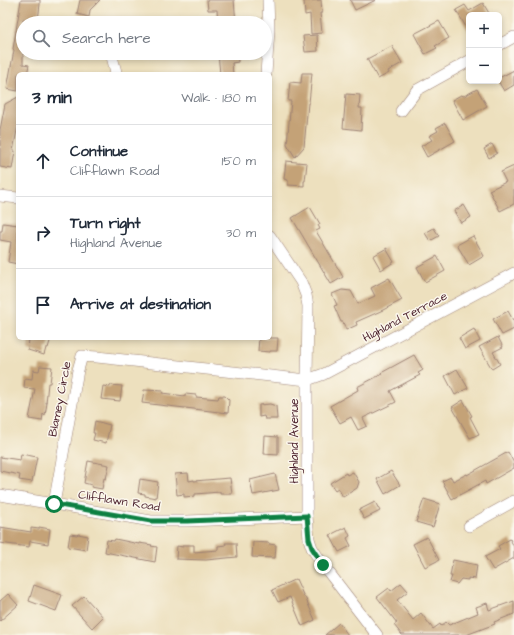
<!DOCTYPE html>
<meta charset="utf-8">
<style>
body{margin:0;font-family:"Architects Daughter",sans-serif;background:#f2f2f3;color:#1f2937}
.controls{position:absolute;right:12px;top:12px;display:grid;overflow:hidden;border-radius:6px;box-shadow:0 2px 6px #0003}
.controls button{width:36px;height:36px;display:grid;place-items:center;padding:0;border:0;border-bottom:1px solid #e0e1e3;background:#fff;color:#1f2937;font:20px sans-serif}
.stop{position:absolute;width:12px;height:12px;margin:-9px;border:3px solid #0b8043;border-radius:50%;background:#fff}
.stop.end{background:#0b8043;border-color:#fff;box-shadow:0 1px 4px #0008}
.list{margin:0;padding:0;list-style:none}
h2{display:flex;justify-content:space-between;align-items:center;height:52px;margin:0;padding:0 16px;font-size:17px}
h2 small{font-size:13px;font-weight:400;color:#747a83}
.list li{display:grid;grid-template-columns:26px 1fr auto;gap:12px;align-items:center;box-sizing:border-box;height:72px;padding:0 16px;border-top:1px solid #e0e1e3}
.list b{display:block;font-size:15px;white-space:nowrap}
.list p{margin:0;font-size:13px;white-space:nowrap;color:#747a83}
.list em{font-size:13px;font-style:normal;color:#747a83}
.icon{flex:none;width:22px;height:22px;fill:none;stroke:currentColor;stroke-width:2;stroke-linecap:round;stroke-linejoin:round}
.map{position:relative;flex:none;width:514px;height:635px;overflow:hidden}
.search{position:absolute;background:#fff;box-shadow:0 2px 6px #0003;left:16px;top:16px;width:256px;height:44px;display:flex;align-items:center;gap:10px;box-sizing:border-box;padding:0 14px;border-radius:22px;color:#747a83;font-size:15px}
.panel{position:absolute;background:#fff;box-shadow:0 2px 6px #0003;left:16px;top:72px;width:256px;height:268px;border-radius:6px}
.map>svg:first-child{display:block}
.building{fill:#c4a277}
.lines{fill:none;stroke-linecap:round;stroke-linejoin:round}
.minor-casing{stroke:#9c8074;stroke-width:12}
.minor{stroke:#fff;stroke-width:11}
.route{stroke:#0b8043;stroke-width:5}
.labels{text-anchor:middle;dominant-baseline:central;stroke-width:3;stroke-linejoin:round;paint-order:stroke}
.street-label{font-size:12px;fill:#4a1f2b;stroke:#fbf7ec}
</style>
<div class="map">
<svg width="514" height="635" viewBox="0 0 514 635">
<rect width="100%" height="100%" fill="#fbf7ec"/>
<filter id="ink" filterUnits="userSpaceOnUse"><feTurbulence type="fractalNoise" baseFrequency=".025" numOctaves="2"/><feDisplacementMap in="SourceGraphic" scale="8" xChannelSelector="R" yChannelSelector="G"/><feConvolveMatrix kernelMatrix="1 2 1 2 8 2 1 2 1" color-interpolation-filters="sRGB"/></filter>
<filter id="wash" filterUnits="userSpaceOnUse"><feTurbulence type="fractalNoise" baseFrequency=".012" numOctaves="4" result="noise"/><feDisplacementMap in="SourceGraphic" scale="16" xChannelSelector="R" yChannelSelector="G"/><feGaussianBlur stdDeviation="0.9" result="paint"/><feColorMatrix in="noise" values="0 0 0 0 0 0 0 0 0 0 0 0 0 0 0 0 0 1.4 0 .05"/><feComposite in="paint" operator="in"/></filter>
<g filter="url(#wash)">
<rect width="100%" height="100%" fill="#ede0be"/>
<g id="blocks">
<g class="building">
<path d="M21,0H40V4L38,21L23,19V64L29,65L27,74H18V91L7,89L14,50L13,49Z"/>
<path d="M80,0H100L90,10L89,17L77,14Z"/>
<path d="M207,0H234L236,23H218L217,10H208Z"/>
<path d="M321,0L322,13H320L322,33L311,34L310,14L305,15L304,1Z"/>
<path d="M350,0H376L355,10Z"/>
<path d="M483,3L490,15H469V32L456,10L465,5L469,11Z"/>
<path d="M439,21L449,38L435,46L437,48L425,54L414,34Z"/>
<path d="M317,35L318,51L305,52L303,36Z"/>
<path d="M392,46L402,63L388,71L389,73L378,79L367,59Z"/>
<path d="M218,53H237L238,62L232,63L233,74H220Z"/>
<path d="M514,70V85L504,91L498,81L499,78Z"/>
<path d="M302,73H312L309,103H308L304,147L295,157L287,144L291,101H288L290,82L301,83Z"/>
<path d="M477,89L487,106L463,120L452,100L461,95L464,96Z"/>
<path d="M346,94L360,95L359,108H362L361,130L343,128Z"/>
<path d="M18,97V125L13,151H15L12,169L0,167V130L5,104Z"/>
<path d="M445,123L455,141L427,157L421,146L432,140L429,136L438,131L436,128Z"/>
<path d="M492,144L497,153L489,158L484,149Z"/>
<path d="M286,161L307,163L305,181H304V186L288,185V180L284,179Z"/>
<path d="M514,166V204L500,211L489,190L506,182L501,172Z"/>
<path d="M464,205L471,217L461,223L454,211Z"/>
<path d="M310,207L320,224L318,225L320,229L316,231L343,277L331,284L292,218Z"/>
<path d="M3,223L18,225V264L8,262L11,242L0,240V231H2Z"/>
<path d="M434,228L439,236L430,241L425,233Z"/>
<path d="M473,236L484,256L469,265L457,245Z"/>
<path d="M387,248V250L394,262L381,270L373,256Z"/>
<path d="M437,256L445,271L425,282L417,267Z"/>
<path d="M389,278L402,300L383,310L356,322L357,325L346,330L343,322H341L334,306L337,305L332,294L342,290L351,291L358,304L375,296L371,288Z"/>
<path d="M508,311L514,322V329L502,335L493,319Z"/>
<path d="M474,329L480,341L465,349L459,338Z"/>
<path d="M498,337L503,347L493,352L500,364L492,369L479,347Z"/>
<path d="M29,338H51L48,348H46L44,355L28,350Z"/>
<path d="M259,338H278L277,351H270V352L258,351Z"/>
<path d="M414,355L423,370L418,373L420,375L390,391L396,402L363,418L367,426L358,430L351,417L340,423L330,406L358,390L357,387L382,374L381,373Z"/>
<path d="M40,366L52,367L50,383H48L46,403H47L45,415L43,414L42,421L29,419L35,389L24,388L25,378L32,379L33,370L39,371Z"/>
<path d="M457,369L468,388L455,395L445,376Z"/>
<path d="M110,385L122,386L120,401L101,399L103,386L110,387Z"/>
<path d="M144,390L163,391L162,393L185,396V394L196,395V397L218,399L219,396H225L229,400L228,413L142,403Z"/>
<path d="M463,400L472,416L470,417L479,434L470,438L452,407Z"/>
<path d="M270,404L276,406L277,419H265L264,416L259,417V405Z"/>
<path d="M95,421L110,425L106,443L93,440L95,433H93Z"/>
<path d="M265,436L278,437V455L264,454Z"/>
<path d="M508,452L514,463V468L486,484L485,481L452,499L442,481L451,477L453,481L467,474V475Z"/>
<path d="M21,454L37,457L32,482L19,480L20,475L0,471V457L20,460Z"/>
<path d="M88,461L109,465L106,479L104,478L102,489L91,487L92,485L84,483Z"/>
<path d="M391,471L400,485L385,494L377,479Z"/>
<path d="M353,472L359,482L357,488L343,497L338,488L335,490L330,483L346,473L347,475Z"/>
<path d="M188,473L189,481L194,480V481L230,478L232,494H220V492L195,494V496L184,497V494L177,495L175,474Z"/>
<path d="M275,474L279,490L253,495L250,480Z"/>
<path d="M140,479L158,482L156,498L145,496V494L138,493Z"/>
<path d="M424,499L440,504L433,527L416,522Z"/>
<path d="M375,502L380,511L364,519L359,510Z"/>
<path d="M0,527L31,532V528L39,529V527L50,529L48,544L30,541L29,547L0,543Z"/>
<path d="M346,527L350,536L347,538L351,546L339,552L330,535Z"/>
<path d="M70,534L77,535L78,534L88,536L86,550L68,547Z"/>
<path d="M427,537L439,560L425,567L413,544Z"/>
<path d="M115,539L139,544V543L152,545L151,546L157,547L155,562L105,552L107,540L114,541Z"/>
<path d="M510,539L514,547V558L493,570L485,557L500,549L498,546Z"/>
<path d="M253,542L269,543V544L276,545L275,558L252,557Z"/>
<path d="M225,543H236L237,557L206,560L176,559L177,546L183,547V545H194V552L218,550V546L226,545Z"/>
<path d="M453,560L477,565L475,579L468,578V580L461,579L457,584L450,582L452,576H450Z"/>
<path d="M296,579L304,597H305L315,620L302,626L290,597L278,602L272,590Z"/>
<path d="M401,583L408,591L397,600L413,620L421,613L433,629L440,624L441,626L446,622L449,625L478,613L476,607L487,603L489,610L514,601V614L494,622L495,624L466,635H402L394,625L397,623L377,597L389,588L391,591Z"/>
<path d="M34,585L62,595L56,611L29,601Z"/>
<path d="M8,594L18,605L0,621V601Z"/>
<path d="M84,596L103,617L92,628L72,606Z"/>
<path d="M339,623L348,635H325Z"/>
</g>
</g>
</g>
<g filter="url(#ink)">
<use href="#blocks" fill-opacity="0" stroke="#9c8074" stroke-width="1"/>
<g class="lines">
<defs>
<g id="minor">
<path d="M499,45L514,37"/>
<path d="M111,53L116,72L115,74"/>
<path d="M266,74L269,30L268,0"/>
<path d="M401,111L417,90L469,61"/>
<path d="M0,196L18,198"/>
<path d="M270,236L301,282L306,295L308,306L307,380V516L309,539L312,548L323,565L377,635"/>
<path d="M0,495L54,504L151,521H187L307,516"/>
<path d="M54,504L78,370L82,356L97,357L307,380L324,374L514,273"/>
<path d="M469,526L514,501"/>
</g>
</defs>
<use href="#minor" class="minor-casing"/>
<use href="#minor" class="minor"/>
</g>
</g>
<g class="lines" filter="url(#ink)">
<path class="route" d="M54,504L151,521H187L307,516L309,539L312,548L323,565"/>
</g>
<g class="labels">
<g class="street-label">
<text transform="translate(405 317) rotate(-28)">Highland Terrace</text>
<text transform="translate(60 399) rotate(-79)">Blamey Circle</text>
<text transform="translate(294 441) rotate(-90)">Highland Avenue</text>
<text transform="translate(119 501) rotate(9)">Clifflawn Road</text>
</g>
</g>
</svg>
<div class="controls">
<button>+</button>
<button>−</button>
</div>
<div class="stop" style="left:54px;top:504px"></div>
<div class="stop end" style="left:323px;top:565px"></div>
<div class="search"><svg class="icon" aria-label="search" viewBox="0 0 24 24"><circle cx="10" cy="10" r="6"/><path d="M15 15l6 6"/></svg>Search here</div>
<section class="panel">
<h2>3 min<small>Walk · 180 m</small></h2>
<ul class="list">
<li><svg class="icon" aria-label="ahead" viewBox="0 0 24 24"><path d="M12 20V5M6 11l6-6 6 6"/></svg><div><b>Continue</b><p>Clifflawn Road</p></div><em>150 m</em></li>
<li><svg class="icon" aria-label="right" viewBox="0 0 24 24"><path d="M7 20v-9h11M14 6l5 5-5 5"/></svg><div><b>Turn right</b><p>Highland Avenue</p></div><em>30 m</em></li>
<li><svg class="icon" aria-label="arrive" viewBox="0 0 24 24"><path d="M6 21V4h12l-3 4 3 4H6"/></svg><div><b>Arrive at destination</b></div></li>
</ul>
</section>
</div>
